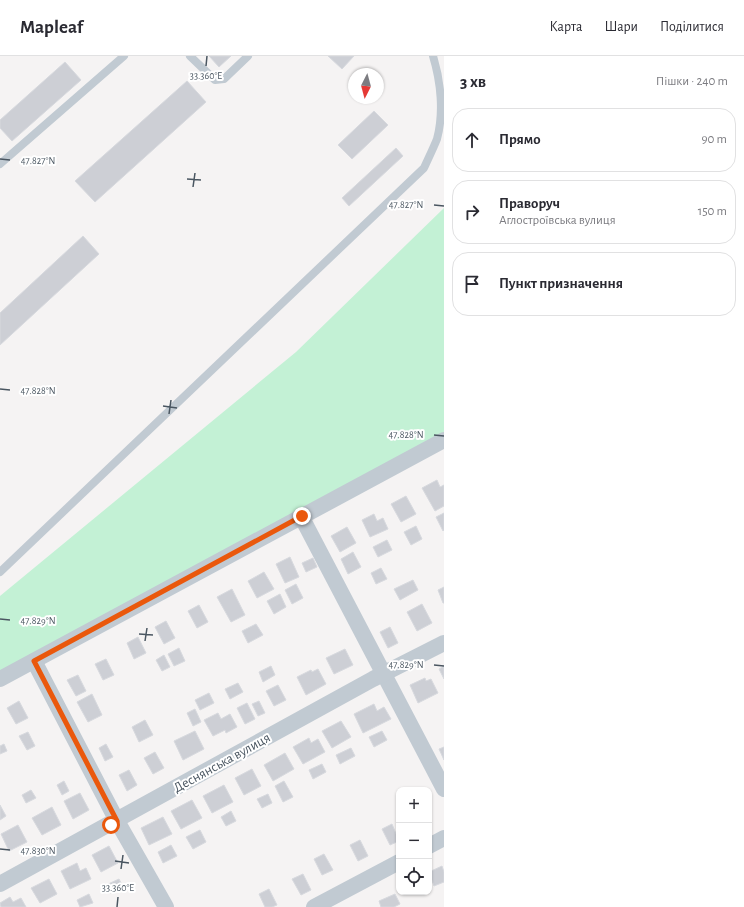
<!DOCTYPE html>
<html lang="uk">
<meta charset="utf-8">
<style>
body{margin:0;font-family:"Alegreya Sans",sans-serif;background:#f7f7f7;color:#2b2b33}
.controls{position:absolute;right:12px;bottom:12px;display:grid;overflow:hidden;border-radius:8px;box-shadow:0 1px 3px #0004}
.controls button{width:36px;height:36px;display:grid;place-items:center;padding:0;border:0;border-bottom:1px solid #e1e1e2;background:#fff;color:#2b2b33;font:20px sans-serif}
.compass{position:absolute;left:348px;top:12px;width:36px;height:36px;border-radius:50%;background:#fff;box-shadow:0 1px 3px #0004;rotate:186deg}
.stop{position:absolute;width:12px;height:12px;margin:-9px;border:3px solid #ea580c;border-radius:50%;background:#fff}
.stop.end{background:#ea580c;border-color:#fff;box-shadow:0 1px 4px #0008}
.list{margin:0;padding:0;list-style:none}
h2{display:flex;justify-content:space-between;align-items:center;height:52px;margin:0;padding:0 16px;font-size:17px}
h2 small{font-size:13px;font-weight:400;color:#7c7c81}
.list li{display:grid;grid-template-columns:26px 1fr auto;gap:12px;align-items:center;box-sizing:border-box;height:64px;margin:0 8px 8px;padding:0 8px;border:1px solid #e1e1e2;border-radius:16px}
.list b{display:block;font-size:15px;white-space:nowrap}
.list p{margin:0;font-size:13px;white-space:nowrap;color:#7c7c81}
.list em{font-size:13px;font-style:normal;color:#7c7c81}
.icon{flex:none;width:22px;height:22px;fill:none;stroke:currentColor;stroke-width:2;stroke-linecap:round;stroke-linejoin:round}
.map{position:relative;flex:none;width:444px;height:851px;overflow:hidden}
header{display:flex;align-items:center;gap:24px;box-sizing:border-box;height:56px;padding:0 20px;background:#fff;border-bottom:1px solid #e1e1e2}
header strong{font-size:19px}
nav{display:flex;gap:22px;margin-inline-start:auto;font-size:14px}
main{display:flex}
aside{flex:1;background:#fff}
.map>svg:first-child{display:block}
.green{fill:#c3f1d5}
.building{fill:#cdcfd5;stroke:#d7d9de}
.lines{fill:none;stroke-linecap:round;stroke-linejoin:round}
.lane{stroke:#c1cad2;stroke-width:8}
.street{stroke:#c1cad2;stroke-width:16}
.route{stroke:#ea580c;stroke-width:5}
.ticks{fill:none;stroke:#4a5661;stroke-width:1.5}
.labels{text-anchor:middle;dominant-baseline:central;stroke-width:4;stroke-linejoin:round;paint-order:stroke}
.street-label{font-size:14px;fill:#4a5661;stroke:#fff}
.ticks-label{font-size:10px;text-anchor:middle;fill:#4a5661;stroke:#fff;stroke-width:4;stroke-linejoin:round;paint-order:stroke}
</style>
<header>
<strong>Mapleaf</strong>
<nav><a>Карта</a><a>Шари</a><a>Поділитися</a></nav>
</header>
<main>
<div class="map">
<svg width="444" height="851" viewBox="0 0 444 851">
<rect width="100%" height="100%" fill="#f5f3f3"/>
<path class="green" d="M444,152V384L0,623V540L296,296Z"/>
<g class="building">
<path d="M209,0H231L219,11Z"/>
<path d="M328,0H354L342,13Z"/>
<path d="M65,6L81,24L12,85L0,72V64Z"/>
<path d="M187,25L206,46L95,146L75,125Z"/>
<path d="M374,55L388,69L352,103L338,89Z"/>
<path d="M396,92L403,100L349,150L342,142Z"/>
<path d="M83,180L99,198L0,289V257Z"/>
<path d="M437,424L440,431L444,429V450L435,455L422,432Z"/>
<path d="M406,440L416,458L401,466L391,448Z"/>
<path d="M444,457V474L443,475L436,461Z"/>
<path d="M374,458L377,465L383,462L388,473L370,481L362,464Z"/>
<path d="M416,470L422,483L411,489L404,476Z"/>
<path d="M347,471L356,487L340,496L331,480Z"/>
<path d="M387,484L392,494L378,501L373,491Z"/>
<path d="M353,496L361,511L348,518L341,503Z"/>
<path d="M290,501L299,521L285,527L276,508Z"/>
<path d="M313,502L317,511L306,516L302,507Z"/>
<path d="M381,512L387,523L376,528L371,517Z"/>
<path d="M264,516L274,533L257,542L248,525Z"/>
<path d="M413,524L418,534L400,544L394,533Z"/>
<path d="M296,528L303,542L292,548L285,534Z"/>
<path d="M444,531V547H443L438,534Z"/>
<path d="M232,533L245,559L231,566L217,541Z"/>
<path d="M280,538L286,551L274,558L267,545Z"/>
<path d="M422,548L432,567L417,575L407,556Z"/>
<path d="M199,549L208,566L197,572L188,555Z"/>
<path d="M166,565L175,582L164,588L155,571Z"/>
<path d="M256,568L263,579L248,587L242,575Z"/>
<path d="M390,571L398,587L388,592L380,576Z"/>
<path d="M138,581L146,597L134,603L127,587Z"/>
<path d="M179,592L185,605L174,610L168,598Z"/>
<path d="M345,593L353,609L334,618L326,602Z"/>
<path d="M164,599L170,611L162,615L156,604Z"/>
<path d="M106,603L114,619L103,624L95,608Z"/>
<path d="M271,610L275,619L263,626L259,616Z"/>
<path d="M444,610V623L439,613Z"/>
<path d="M318,613L326,628L306,639L297,621L311,614L312,616Z"/>
<path d="M78,619L86,635L76,640L67,624Z"/>
<path d="M425,622L426,625L431,623L438,637L418,647L410,629Z"/>
<path d="M238,627L243,636L230,643L225,633Z"/>
<path d="M278,629L286,644L274,650L266,635Z"/>
<path d="M209,637L214,647L200,654L195,644Z"/>
<path d="M92,638L102,659L88,666L77,646Z"/>
<path d="M19,645L28,662L16,668L7,652Z"/>
<path d="M259,645L265,657L258,660L252,648Z"/>
<path d="M247,647L255,663L245,668L237,652Z"/>
<path d="M374,648L377,655L384,651L391,663L363,677L354,658Z"/>
<path d="M195,653L201,666L193,670L187,657Z"/>
<path d="M218,657L221,663L230,658L237,671L226,677L225,674L213,680L204,664Z"/>
<path d="M145,664L153,679L139,686L132,671Z"/>
<path d="M341,665L351,681L332,692L322,675Z"/>
<path d="M195,675L204,693L183,704L174,685Z"/>
<path d="M382,675L387,684L374,691L369,681Z"/>
<path d="M28,676L35,690L27,694L19,680Z"/>
<path d="M309,682L311,687L318,683L325,696L303,708L293,691Z"/>
<path d="M4,688L7,695L0,698V690Z"/>
<path d="M106,688L113,701L105,705L99,692Z"/>
<path d="M444,691V704L439,693Z"/>
<path d="M351,692L355,700L340,708L336,699Z"/>
<path d="M155,696L164,712L153,718L144,702Z"/>
<path d="M285,697L294,713L273,725L264,709Z"/>
<path d="M322,708L326,716L313,723L309,714Z"/>
<path d="M252,713L261,730L244,739L235,722Z"/>
<path d="M129,714L137,729L127,735L119,719Z"/>
<path d="M64,725L69,735L62,739L57,729Z"/>
<path d="M284,725L293,741L283,746L275,730Z"/>
<path d="M224,729L233,746L212,757L203,740Z"/>
<path d="M31,734L36,742L26,747L22,739Z"/>
<path d="M80,737L89,754L73,763L64,745Z"/>
<path d="M268,738L272,747L262,752L257,743Z"/>
<path d="M192,744L202,762L181,773L171,755Z"/>
<path d="M0,749L6,760L0,764Z"/>
<path d="M52,751L61,769L42,779L32,762Z"/>
<path d="M231,755L236,765L226,770L221,761Z"/>
<path d="M163,761L172,778L149,789L141,772Z"/>
<path d="M392,768L399,785L390,789L382,773Z"/>
<path d="M18,769L27,786L9,795L1,778Z"/>
<path d="M200,774L206,786L193,793L186,781Z"/>
<path d="M360,784L368,800L358,805L350,789Z"/>
<path d="M171,789L177,800L163,807L158,796Z"/>
<path d="M109,790L118,807L101,816L92,799Z"/>
<path d="M324,798L333,814L322,819L314,803Z"/>
<path d="M77,807L80,815L86,812L91,823L70,833L61,815Z"/>
<path d="M442,810L444,816V826L434,830L429,816Z"/>
<path d="M303,818L311,834L301,839L292,823Z"/>
<path d="M49,823L57,838L40,847L31,832Z"/>
<path d="M119,823L123,831L110,837L106,829Z"/>
<path d="M269,833L277,849L272,851H265L259,838Z"/>
<path d="M89,838L93,847L80,851L77,844Z"/>
<path d="M395,838L400,848L394,851H381L379,845Z"/>
<path d="M10,841L13,846L21,842L26,851H1L0,847Z"/>
</g>
<g class="lines">
<g class="lane">
<path d="M190,0L215,24L224,23L248,0"/>
<path d="M0,108L124,0"/>
<path d="M0,516L424,112C428,103 433,93 437,83C444,57 441,26 433,0"/>
</g>
<g class="street">
<path d="M301,460L444,733"/>
<path d="M34,605L117,765L166,851"/>
<path d="M0,623L444,384"/>
<path d="M429,790L444,782"/>
<path d="M0,828L373,623L444,587"/>
<path d="M314,851L399,806"/>
</g>
</g>
<g class="lines">
<path class="route" d="M111,769L117,765L34,605L302,460"/>
</g>
<path class="ticks" d="M206,10L207,0M0,103L10,104M187,123L201,124M193,131L195,117M434,149L444,150M0,333L10,334M163,350L177,352M169,358L171,344M434,379L444,380M0,563L10,564M139,578L153,579M145,585L147,572M434,609L444,610M0,793L10,794M115,805L129,807M121,813L123,799M117,851L118,841"/>
<g class="labels">
<g class="street-label">
<text transform="translate(222 707) rotate(-29)">Деснянська вулиця</text>
</g>
</g>
<g class="ticks-label">
<text x="206" y="23">33.360°E</text>
<text x="38" y="108">47.827°N</text>
<text x="406" y="152">47.827°N</text>
<text x="38" y="338">47.828°N</text>
<text x="406" y="382">47.828°N</text>
<text x="38" y="568">47.829°N</text>
<text x="406" y="612">47.829°N</text>
<text x="38" y="798">47.830°N</text>
<text x="118" y="835">33.360°E</text>
</g>
</svg>
<div class="controls">
<button>+</button>
<button>−</button>
<button><svg class="icon" aria-label="locate" viewBox="0 0 24 24"><circle cx="12" cy="12" r="6"/><path d="M12 2v4M12 18v4M2 12h4M18 12h4"/></svg></button>
</div>
<svg class="compass" viewBox="-18 -18 36 36"><path d="M0-13l5 13h-10z" fill="#e53935"/><path d="M0 13l5-13h-10z" fill="#7c7c81"/></svg>
<div class="stop" style="left:111px;top:769px"></div>
<div class="stop end" style="left:302px;top:460px"></div>
</div>
<aside>
<h2>3 хв<small>Пішки · 240 m</small></h2>
<ul class="list">
<li><svg class="icon" aria-label="ahead" viewBox="0 0 24 24"><path d="M12 20V5M6 11l6-6 6 6"/></svg><div><b>Прямо</b></div><em>90 m</em></li>
<li><svg class="icon" aria-label="right" viewBox="0 0 24 24"><path d="M7 20v-9h11M14 6l5 5-5 5"/></svg><div><b>Праворуч</b><p>Аглостроївська вулиця</p></div><em>150 m</em></li>
<li><svg class="icon" aria-label="arrive" viewBox="0 0 24 24"><path d="M6 21V4h12l-3 4 3 4H6"/></svg><div><b>Пункт призначення</b></div></li>
</ul>
</aside>
</main>
